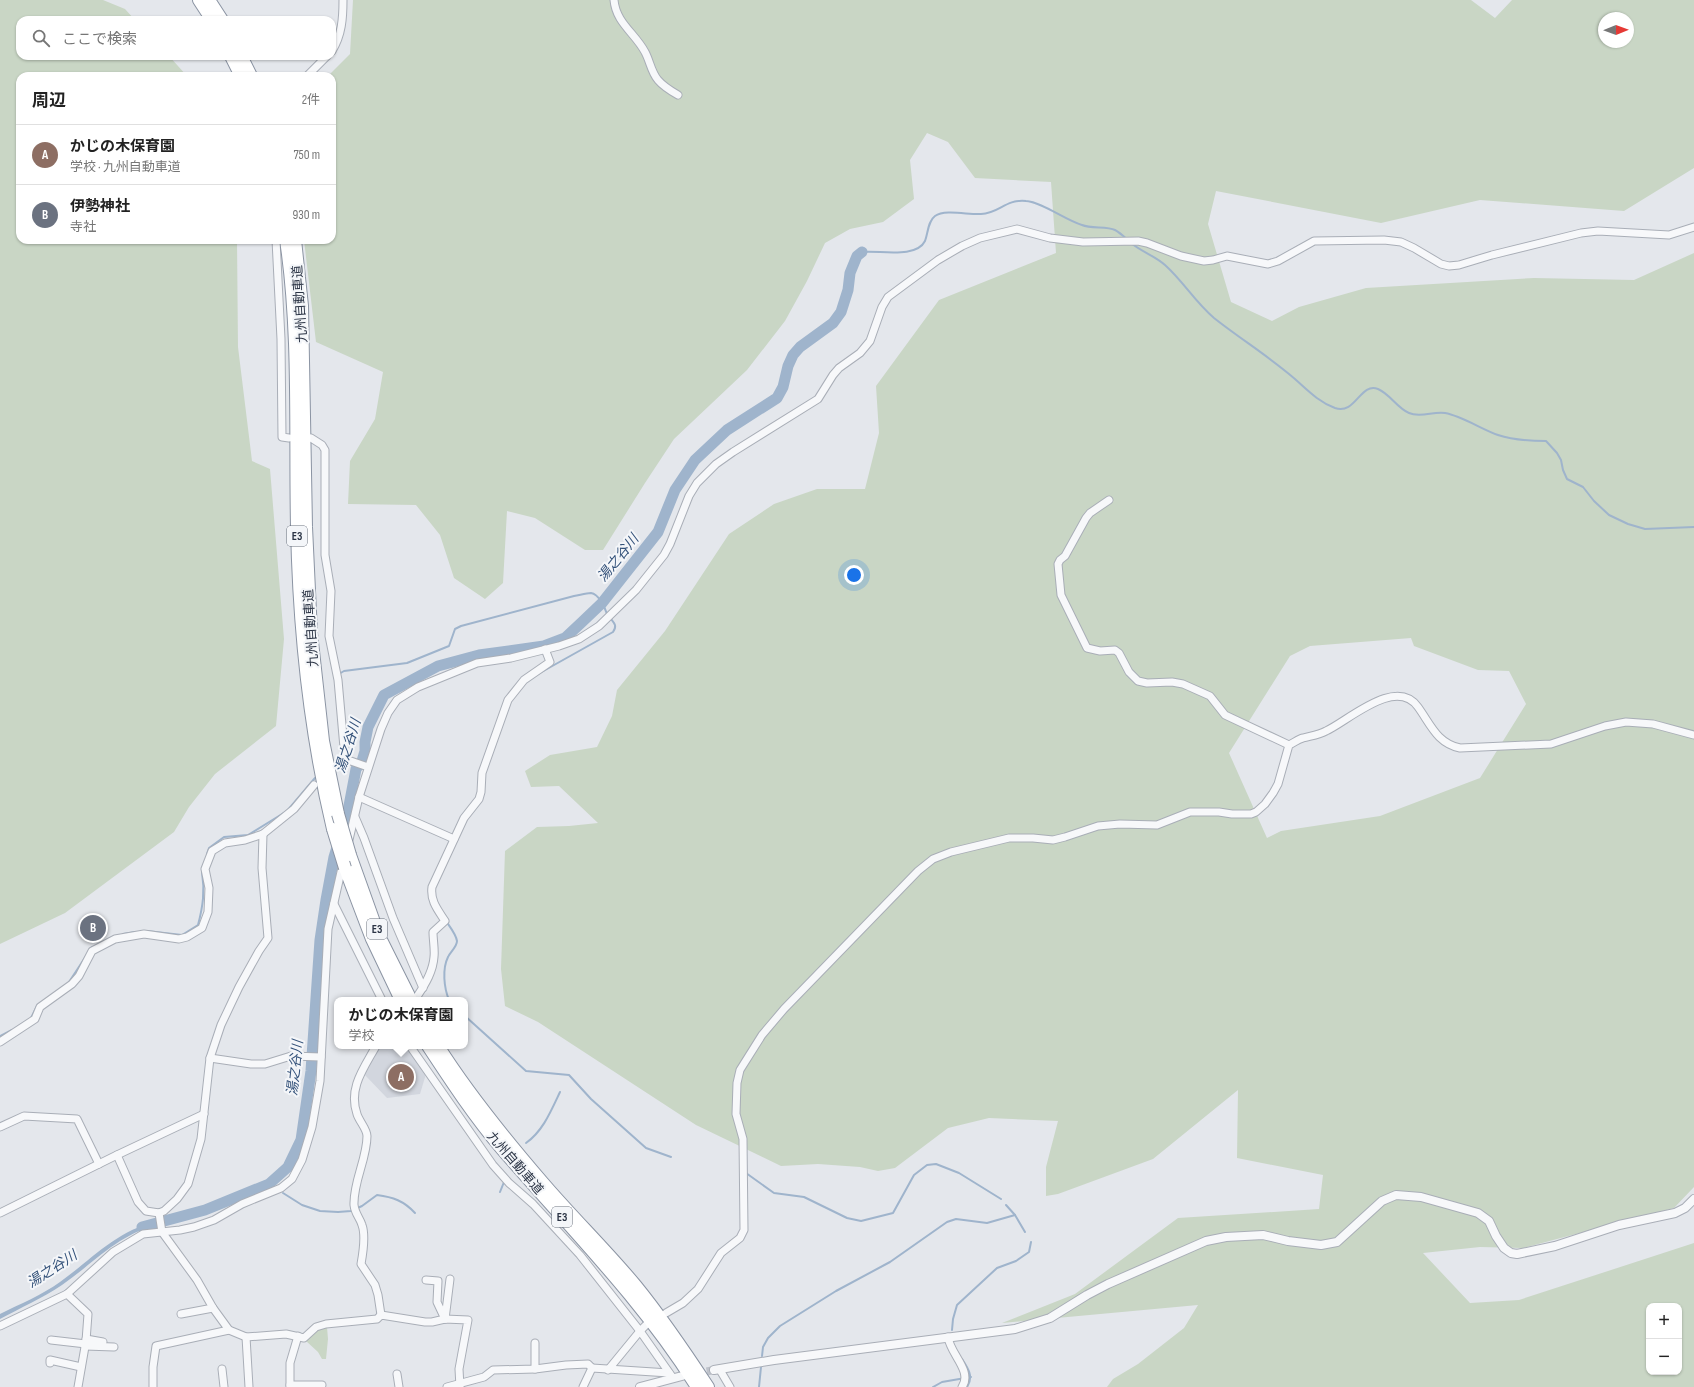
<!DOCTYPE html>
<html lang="ja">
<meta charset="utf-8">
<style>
body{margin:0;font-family:"Sofia Sans Condensed","Noto Sans JP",sans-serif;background:#f2f2f2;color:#222}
.controls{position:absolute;right:12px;bottom:12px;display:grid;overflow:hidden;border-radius:8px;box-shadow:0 1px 3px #0004}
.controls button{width:36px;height:36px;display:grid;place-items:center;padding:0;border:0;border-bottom:1px solid #e0e0e0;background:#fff;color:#222;font:20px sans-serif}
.compass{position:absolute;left:1598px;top:12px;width:36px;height:36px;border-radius:50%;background:#fff;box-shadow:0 1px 3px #0004;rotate:89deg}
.you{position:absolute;left:854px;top:575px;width:14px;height:14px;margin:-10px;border:3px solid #fff;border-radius:50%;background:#1a73e8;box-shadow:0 0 0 6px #1a73e833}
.badge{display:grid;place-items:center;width:26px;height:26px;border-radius:50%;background:#0b8043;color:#fff;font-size:13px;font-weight:700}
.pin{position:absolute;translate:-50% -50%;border:2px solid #fff;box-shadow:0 1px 4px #0006}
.popup{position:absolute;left:334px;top:997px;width:134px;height:52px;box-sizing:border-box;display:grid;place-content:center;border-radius:8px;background:#fff;filter:drop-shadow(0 1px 3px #0005);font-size:13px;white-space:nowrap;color:#767676}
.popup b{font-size:15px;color:#222}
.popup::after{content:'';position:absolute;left:50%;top:100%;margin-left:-8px;border:8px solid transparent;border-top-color:#fff}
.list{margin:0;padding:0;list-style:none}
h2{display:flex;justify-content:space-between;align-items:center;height:52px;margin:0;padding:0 16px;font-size:17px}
h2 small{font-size:13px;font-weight:400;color:#767676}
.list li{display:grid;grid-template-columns:26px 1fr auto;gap:12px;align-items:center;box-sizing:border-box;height:60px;padding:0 16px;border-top:1px solid #e0e0e0}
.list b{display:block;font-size:15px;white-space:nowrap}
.list p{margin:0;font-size:13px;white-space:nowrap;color:#767676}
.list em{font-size:13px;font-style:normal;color:#767676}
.icon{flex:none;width:22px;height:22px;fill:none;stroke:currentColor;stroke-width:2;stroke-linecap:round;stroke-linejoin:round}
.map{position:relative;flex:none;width:1694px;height:1387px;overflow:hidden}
.search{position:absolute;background:#fff;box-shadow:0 1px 3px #0004;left:16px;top:16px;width:320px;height:44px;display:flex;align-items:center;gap:10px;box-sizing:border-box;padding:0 14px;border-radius:12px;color:#767676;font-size:15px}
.panel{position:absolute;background:#fff;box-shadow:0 1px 3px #0004;left:16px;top:72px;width:320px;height:172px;border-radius:12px}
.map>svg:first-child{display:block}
.built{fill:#d2d6de}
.green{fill:#c9d6c5;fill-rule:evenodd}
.water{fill:#9fb4cc}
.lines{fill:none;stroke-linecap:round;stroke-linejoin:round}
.stream{stroke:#9fb4cc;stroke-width:2}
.river{stroke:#9fb4cc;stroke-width:11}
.tertiary-tunnel{stroke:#bfc3cb;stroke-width:8;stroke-dasharray:8 4;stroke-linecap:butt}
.minor-casing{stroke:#a9aeb7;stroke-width:9}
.tertiary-casing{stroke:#a9aeb7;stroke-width:10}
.motorway-casing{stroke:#8b94a3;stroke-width:14}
.minor{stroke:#f7f8fa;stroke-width:7}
.tertiary{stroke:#f7f8fa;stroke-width:8}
.motorway{stroke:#fff;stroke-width:12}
.motorway-bridge-casing{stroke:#8b94a3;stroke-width:14;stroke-linecap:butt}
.motorway-bridge{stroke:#fff;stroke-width:12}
.labels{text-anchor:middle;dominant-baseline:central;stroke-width:4;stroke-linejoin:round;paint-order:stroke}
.shield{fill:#f4f6f9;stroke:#676e7b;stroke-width:1}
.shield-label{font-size:12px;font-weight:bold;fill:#2b3445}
.street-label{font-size:13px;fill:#2b3445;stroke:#f4f6f9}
.water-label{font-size:14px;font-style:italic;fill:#34527a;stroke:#f4f6f9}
</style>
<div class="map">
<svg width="1694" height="1387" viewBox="0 0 1694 1387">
<rect width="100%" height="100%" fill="#e4e7ec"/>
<path class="built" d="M380,1046H405L426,1074L420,1094L387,1098L364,1074Z"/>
<g class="green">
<path d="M0,0H103L125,9L135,20H20V56H169L187,76H20V240H237L238,347L252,461L270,469L284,639L276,726L215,774L189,807L174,832L65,913L0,944Z"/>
<path d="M353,0H1471L1495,18L1512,0H1694V168L1624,211L1480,200L1381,223L1216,191L1208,224L1231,302L1272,321L1299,307L1366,288L1534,278L1634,280L1694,253V1187L1674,1208L1523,1248L1480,1247L1423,1253L1470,1303L1519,1300L1694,1243V1387H1107L1113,1379L1138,1364L1184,1328L1198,1305L1002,1323L1075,1294L1178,1218L1319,1209L1323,1175L1237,1158L1238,1090L1153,1159L1058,1194L1046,1196V1167L1058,1121L989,1118L948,1128L895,1168L878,1171L860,1167L818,1164L781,1166L696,1125L538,1022L505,1006L501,969L505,851L537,827L569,826L598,823L559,786L531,787L525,771L550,755L597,747L612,716L617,690L665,631L729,534L774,504L817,489H865L879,433L876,386L939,300L1056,253L1051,182L975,178L948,142L927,133L910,160L914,199L883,222L850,229L825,243L807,281L785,321L747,370L674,439L645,483L603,550H585L535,518L507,511L503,583L485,599L454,578L440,535L416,505L348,504L350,461L375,419L383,372L316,342L304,240H332V76H328L350,54ZM1604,18H1628V42H1604ZM1411,638L1414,646L1478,670L1509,671L1526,704L1480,778L1380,816L1281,831L1267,838L1229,753L1290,656L1310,646ZM1649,1306H1679V1372H1649Z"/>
<path d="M327,1327L328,1339L326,1359H322L318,1352L306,1341C309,1332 319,1329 327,1327Z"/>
</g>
<path class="water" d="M156,1222L157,1225C117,1235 94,1263 62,1285C43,1298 20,1308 0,1319V1314C20,1304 42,1295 60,1282C91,1260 117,1230 156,1222Z"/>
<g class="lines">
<g class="stream">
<path d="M1131,243C1142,252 1155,256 1165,265C1183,281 1195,302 1214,318C1238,337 1265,354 1289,374C1304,386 1316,401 1335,408C1356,415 1360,382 1378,389C1390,394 1397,408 1409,413C1420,418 1434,411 1445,413C1462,416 1481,429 1498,435C1513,440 1530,441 1546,441L1557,453L1561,460L1563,470L1567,479L1583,487L1594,501L1609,515L1628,524L1645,529L1694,527"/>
<path d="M862,252C879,250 916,259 925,241C928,233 928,221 935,216C945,209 969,215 981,214C1000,213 1005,199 1026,201C1042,202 1065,220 1082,225C1091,229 1107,226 1115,230C1119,232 1123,236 1127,239"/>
<path d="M339,674L344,671L407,663L449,646L455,629L461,626L574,596C580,595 586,593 591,593C599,594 605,608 607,614"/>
<path d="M538,674L613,632C617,626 615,624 611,619"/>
<path d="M207,854L209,848L224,837L248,835L287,811L315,778"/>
<path d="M446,921C450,927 456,934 457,941C457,947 450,952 448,957C442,969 444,988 449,1000"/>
<path d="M147,931L182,935L198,925C203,906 205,891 202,872"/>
<path d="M123,934L135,932"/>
<path d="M69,982L92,947"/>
<path d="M465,1016L526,1071L569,1075L591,1099L646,1148L671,1157"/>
<path d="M31,1018L37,1006"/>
<path d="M0,1036L12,1030"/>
<path d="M526,1143C543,1131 551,1111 560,1092"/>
<path d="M746,1173L774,1193L804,1197L847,1218L861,1221L893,1213L914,1175L927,1165L936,1164L959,1173L1001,1199"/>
<path d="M269,1184L273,1188"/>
<path d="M500,1192L504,1182"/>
<path d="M283,1193L302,1205L320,1211L338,1212L351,1211L362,1206L377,1195C393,1197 404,1201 415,1213"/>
<path d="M1006,1205L1015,1215L1025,1232"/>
<path d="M952,1330L953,1319L957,1305L997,1268L1016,1261L1029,1252L1031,1242"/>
<path d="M762,1356L763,1347L768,1338L780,1326L836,1291L890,1262L947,1222L956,1219L987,1223L1015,1215"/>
<path d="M962,1359C968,1368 974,1377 967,1387"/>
<path d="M759,1387L761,1367"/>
<path d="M933,1387L942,1382L971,1377"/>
</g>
<path class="river" d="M142,1227L205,1210L269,1184L288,1167L301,1140L311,1071L320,940L326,900L334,857L348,811L356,769L362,761L365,751V742L368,727L384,695L438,666L479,655L544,646L565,638L581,623L602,603L658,532L675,490L695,460L727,430L777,398L783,387L788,366L793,355L800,347L833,323L841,312L848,290L850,273L857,256L862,252"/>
<path class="tertiary-tunnel" d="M695,1374L714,1370"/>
<defs>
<g id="minor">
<path d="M614,0C616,23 635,33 645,52C650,61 651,72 658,80C663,86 671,91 678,95"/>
<path d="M332,51C342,35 343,18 343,0"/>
<path d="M307,76L327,56"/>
<path d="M276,240L281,339L282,437L289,438"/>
<path d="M311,438L322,445L325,450V555L331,591L329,636L338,680L345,759"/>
<path d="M1109,500L1090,513L1086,518L1065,556L1060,560L1058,564L1061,595L1087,648L1100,651L1115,650L1119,653L1129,672L1138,681L1147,683L1172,682L1183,684L1210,696L1225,715L1289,745"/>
<path d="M345,759L368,767"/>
<path d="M335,766L345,759"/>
<path d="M359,797L454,839"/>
<path d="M355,817L364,838L393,918L423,988"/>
<path d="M348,844L359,797L381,729L388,713L397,700L418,687L477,663L511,658L559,646L579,639L599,626L636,590L664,555L670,544L689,496L697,483L716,464L733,452L818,399L833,375L839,368L860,353L870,341L882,307L888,297L938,260L962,246L980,238L1017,229L1050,238L1083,242L1138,241L1147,243L1181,256L1204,261L1213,260L1227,256L1268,264L1278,261L1314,241L1384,240L1401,242L1414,248L1441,264L1449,266L1459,265L1492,255L1581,233L1598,231L1669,235L1694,227"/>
<path d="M334,904L382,1000"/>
<path d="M418,995C426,983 433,971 434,957C435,950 433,940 433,932L445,921C438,910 430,901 432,887L464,818L479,799L481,792L482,773L508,700L524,680L550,662L545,649"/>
<path d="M0,1042L35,1019L40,1007L72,984L79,976L92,951L115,939L144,934L179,939L187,937L202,928L208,912L209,888L205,869L212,851L225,843L245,840L263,834L294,809L314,785"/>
<path d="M376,1046C364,1068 348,1088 357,1114C359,1121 367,1129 367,1136C367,1159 353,1182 354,1205C355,1214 360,1218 362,1225C366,1236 363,1253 361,1264L375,1285L378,1295L381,1315"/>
<path d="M410,1046L493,1165L509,1183L533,1204L580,1255L640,1331L673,1378"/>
<path d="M210,1058L251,1064H265L291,1056L321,1057"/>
<path d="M0,1127L24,1116L77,1119L99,1164"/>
<path d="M117,1155L138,1202L146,1211L159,1213L164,1211L177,1199L188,1184L201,1139L210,1058L221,1025L239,987L259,951L268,938L262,868L263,834"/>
<path d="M0,1213L117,1155L204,1114"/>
<path d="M159,1213L162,1232L197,1280L213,1308L229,1330L246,1337L286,1334L304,1338L316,1327L326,1324L377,1319L381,1315L425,1322H432L445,1319L468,1320L459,1369L460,1387"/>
<path d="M426,1280L438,1281L437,1302L445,1319"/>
<path d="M67,1294L88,1314L86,1341L78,1387"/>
<path d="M666,1313L683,1303L698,1289L721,1253L740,1238L744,1230L743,1139L736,1114L737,1083L740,1070L762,1035L784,1009L918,871L933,859L951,852L1009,838H1033L1053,840L1065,837L1098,826L1120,824L1157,825L1190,812H1219L1232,814H1251L1256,812L1265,804L1273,793L1278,784L1289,745C1294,743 1298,739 1303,738C1310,736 1319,735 1326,731C1348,721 1396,676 1418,707C1431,725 1437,743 1460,748L1551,744L1605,726L1626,722L1653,724L1694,735"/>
<path d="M181,1314L213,1308"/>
<path d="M445,1319L450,1279"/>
<path d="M0,1326L67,1294L113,1252L143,1234L180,1230L194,1227L214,1220L242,1204L281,1188L292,1179L302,1160L312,1127L320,1081L328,929L343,863"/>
<path d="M246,1337L249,1387"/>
<path d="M948,1337C950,1354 973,1371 962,1387"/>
<path d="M86,1339L103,1342"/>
<path d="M51,1340L86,1344"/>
<path d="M85,1346L114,1347"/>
<path d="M50,1363V1360L81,1367"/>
<path d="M222,1369L224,1387"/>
<path d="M535,1369V1343"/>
<path d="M608,1370L640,1331L648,1323"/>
<path d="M720,1370L730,1387"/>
<path d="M397,1374L399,1387"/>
<path d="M290,1385H322"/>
<path d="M153,1387V1367L156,1346L229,1330"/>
<path d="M290,1387V1363L298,1336"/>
<path d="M447,1387L484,1377L493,1370L535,1369L566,1365L588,1364L592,1368"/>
<path d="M583,1387L592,1368L669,1373"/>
</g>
<g id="tertiary">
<path d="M714,1370L774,1360L1015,1329L1050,1318L1087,1295L1108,1284L1206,1241L1226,1237L1263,1235L1288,1241L1321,1245L1337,1242L1382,1201L1396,1195L1421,1197L1478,1213L1489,1221L1496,1236L1504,1248L1511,1253L1517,1254L1555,1246L1619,1225L1675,1213L1685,1208L1694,1199"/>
<path d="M640,1387L682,1376"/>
</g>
<g id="motorway">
<path d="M199,0L212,20"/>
<path d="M209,0L222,20"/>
<path d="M231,56L241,76"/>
<path d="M241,56L251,76"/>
<path d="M286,240C300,332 295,433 297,526C299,630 309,728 333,829"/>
<path d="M295,240L302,306L306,527L311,633L323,741L338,814"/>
<path d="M350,855L379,936L411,1000"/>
<path d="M345,868L372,939L401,1000"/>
<path d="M428,1046C451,1081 474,1116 502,1149C569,1227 642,1299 697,1387"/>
<path d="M438,1046C469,1095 505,1139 543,1183C573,1218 606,1250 636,1286C662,1318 685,1352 708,1387"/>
</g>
</defs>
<use href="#minor" class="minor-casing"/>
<use href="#tertiary" class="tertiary-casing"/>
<use href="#motorway" class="motorway-casing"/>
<use href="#minor" class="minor"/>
<use href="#tertiary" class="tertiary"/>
<use href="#motorway" class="motorway"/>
<defs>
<g id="motorway-bridge">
<path d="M338,814L350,855"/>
<path d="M333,829L345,868"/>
</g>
</defs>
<use href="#motorway-bridge" class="motorway-bridge-casing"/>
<use href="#motorway-bridge" class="motorway-bridge"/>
</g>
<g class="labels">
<g class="shield">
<rect x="287" y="526" width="20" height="20" rx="3"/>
<rect x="367" y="919" width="20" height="20" rx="3"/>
<rect x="552" y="1207" width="20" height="20" rx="3"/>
</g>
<g class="shield-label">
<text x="297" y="536">E3</text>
<text x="377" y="929">E3</text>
<text x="562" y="1217">E3</text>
</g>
<g class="street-label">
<text transform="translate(300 304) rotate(-94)">九州自動車道</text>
<text transform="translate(311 628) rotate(-94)">九州自動車道</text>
<text transform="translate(515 1163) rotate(49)">九州自動車道</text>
</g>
<g class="water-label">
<text transform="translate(618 558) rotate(-51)">湯之谷川</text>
<text transform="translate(348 746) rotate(-73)">湯之谷川</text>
<text transform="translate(295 1068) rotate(-84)">湯之谷川</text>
<text transform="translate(52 1269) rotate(-33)">湯之谷川</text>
</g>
</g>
</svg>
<div class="controls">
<button>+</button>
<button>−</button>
</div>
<svg class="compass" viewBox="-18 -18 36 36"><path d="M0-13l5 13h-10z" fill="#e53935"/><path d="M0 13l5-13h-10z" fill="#767676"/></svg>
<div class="you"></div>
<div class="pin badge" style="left:401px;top:1077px;background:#8d6e63">A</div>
<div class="popup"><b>かじの木保育園</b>学校</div>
<div class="pin badge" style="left:93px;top:928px;background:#6b7280">B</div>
<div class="search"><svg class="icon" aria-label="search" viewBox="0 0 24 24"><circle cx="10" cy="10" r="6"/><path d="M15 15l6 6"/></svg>ここで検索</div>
<section class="panel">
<h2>周辺<small>2件</small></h2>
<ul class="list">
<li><span class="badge" style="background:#8d6e63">A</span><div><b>かじの木保育園</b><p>学校 · 九州自動車道</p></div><em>750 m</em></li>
<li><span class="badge" style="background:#6b7280">B</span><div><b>伊勢神社</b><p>寺社</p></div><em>930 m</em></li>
</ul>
</section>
</div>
